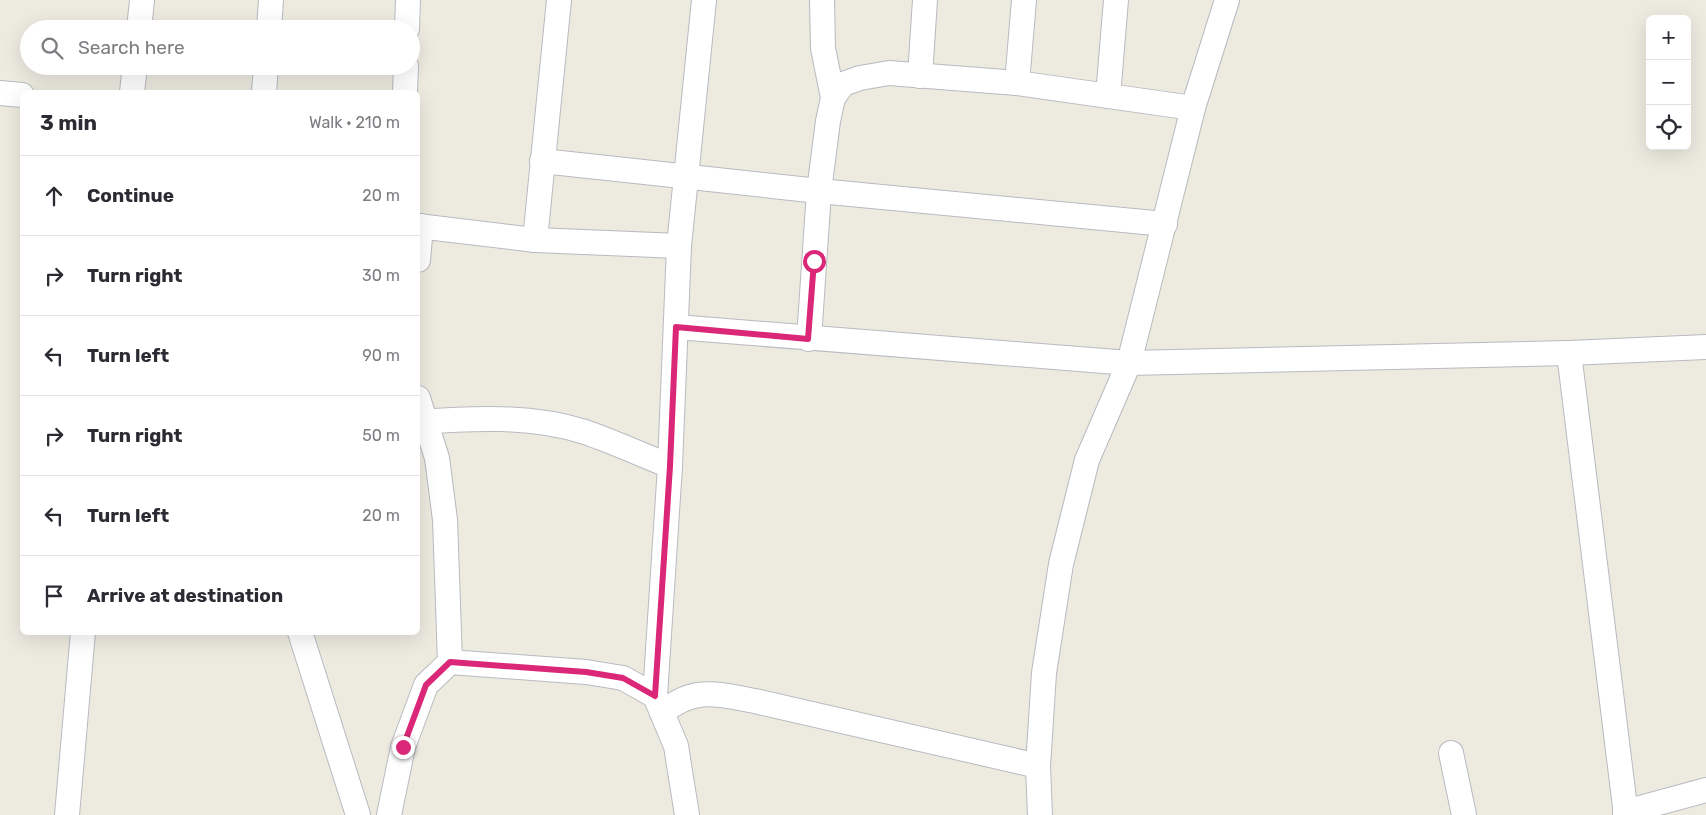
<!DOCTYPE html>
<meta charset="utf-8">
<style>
body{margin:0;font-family:Rubik,sans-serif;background:#f7f7f7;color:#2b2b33}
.controls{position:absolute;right:15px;top:15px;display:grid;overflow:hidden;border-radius:8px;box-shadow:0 5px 20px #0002}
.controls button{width:45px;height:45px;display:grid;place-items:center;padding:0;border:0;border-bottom:1px solid #e1e1e2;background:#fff;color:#2b2b33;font:25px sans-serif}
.stop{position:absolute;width:15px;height:15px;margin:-11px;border:4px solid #db2777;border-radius:50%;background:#fff}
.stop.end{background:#db2777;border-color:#fff;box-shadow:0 1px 5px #0008}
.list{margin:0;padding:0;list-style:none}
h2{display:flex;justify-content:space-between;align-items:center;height:65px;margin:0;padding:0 20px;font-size:21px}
h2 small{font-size:16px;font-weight:400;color:#7c7c81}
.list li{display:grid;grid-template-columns:32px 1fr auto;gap:15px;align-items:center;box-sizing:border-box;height:80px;padding:0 20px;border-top:1px solid #e1e1e2}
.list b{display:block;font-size:19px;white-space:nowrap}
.list em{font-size:16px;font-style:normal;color:#7c7c81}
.icon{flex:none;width:28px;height:28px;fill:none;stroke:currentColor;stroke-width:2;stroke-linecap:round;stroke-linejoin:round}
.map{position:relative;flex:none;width:1706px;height:815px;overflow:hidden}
.search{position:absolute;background:#fff;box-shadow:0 5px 20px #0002;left:20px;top:20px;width:400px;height:55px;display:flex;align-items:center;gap:12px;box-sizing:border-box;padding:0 18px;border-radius:28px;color:#7c7c81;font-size:19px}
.panel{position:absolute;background:#fff;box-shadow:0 5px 20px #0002;left:20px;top:90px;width:400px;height:545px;border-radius:8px}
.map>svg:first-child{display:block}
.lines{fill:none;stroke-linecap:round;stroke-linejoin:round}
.street-casing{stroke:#b8bac0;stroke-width:26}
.street{stroke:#fff;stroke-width:24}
.route{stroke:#db2777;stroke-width:6}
</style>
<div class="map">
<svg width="1706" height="815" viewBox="0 0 1706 815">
<rect width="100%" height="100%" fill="#edebe0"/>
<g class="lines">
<defs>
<g id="street">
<path d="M822,0L823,48L833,98"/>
<path d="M139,29L142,0"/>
<path d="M269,29L271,0"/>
<path d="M407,29L408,0"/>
<path d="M920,76L925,0"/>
<path d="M1017,83L1024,0"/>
<path d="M132,92L135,66"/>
<path d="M264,92L266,66"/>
<path d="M405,92L406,66"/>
<path d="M0,93L22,95"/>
<path d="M1108,96L1116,0"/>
<path d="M542,161L819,191L1165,224"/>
<path d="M418,226L535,240L679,246"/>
<path d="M535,240L559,0"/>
<path d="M418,260L421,226"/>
<path d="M676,327L1129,363L1569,353L1706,347"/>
<path d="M809,339L819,191L828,121L833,98L843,84L860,78L889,73L1017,83L1193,108"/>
<path d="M1569,353L1626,815"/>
<path d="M418,398L437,458L445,520L450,662"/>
<path d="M418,422C473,418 531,415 585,432C614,442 642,455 670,466"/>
<path d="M300,632L358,815"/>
<path d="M655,696L670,466L679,246L704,0"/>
<path d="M662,713C694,686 717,694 755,701L1038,766"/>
<path d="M1451,753L1464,815"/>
<path d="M1625,812L1706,790"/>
<path d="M67,815L83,632"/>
<path d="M389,815L403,747L426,685L450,662L586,672L623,678L655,696L676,746L687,815"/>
<path d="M1040,815L1038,766L1044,673L1061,564L1087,460L1129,363L1193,108L1227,0"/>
</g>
</defs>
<use href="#street" class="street-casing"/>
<use href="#street" class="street"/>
</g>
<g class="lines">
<path class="route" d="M403,747L426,685L450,662L586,672L623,678L655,696L670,466L676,327L808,339L814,261"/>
</g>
</svg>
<div class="controls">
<button>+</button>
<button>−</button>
<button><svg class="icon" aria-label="locate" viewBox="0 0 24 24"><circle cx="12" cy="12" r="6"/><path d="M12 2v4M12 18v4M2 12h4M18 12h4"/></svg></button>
</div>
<div class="stop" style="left:814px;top:261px"></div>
<div class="stop end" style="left:403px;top:747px"></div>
<div class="search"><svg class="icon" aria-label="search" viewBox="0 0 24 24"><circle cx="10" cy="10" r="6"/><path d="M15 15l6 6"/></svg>Search here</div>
<section class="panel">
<h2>3 min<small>Walk · 210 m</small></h2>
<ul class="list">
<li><svg class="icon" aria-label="ahead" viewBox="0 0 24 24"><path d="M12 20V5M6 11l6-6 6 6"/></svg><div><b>Continue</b></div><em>20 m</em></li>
<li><svg class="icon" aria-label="right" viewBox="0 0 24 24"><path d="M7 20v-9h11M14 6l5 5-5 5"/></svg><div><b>Turn right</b></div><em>30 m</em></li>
<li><svg class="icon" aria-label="left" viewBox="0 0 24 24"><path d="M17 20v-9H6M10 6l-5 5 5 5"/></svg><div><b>Turn left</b></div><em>90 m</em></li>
<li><svg class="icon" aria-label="right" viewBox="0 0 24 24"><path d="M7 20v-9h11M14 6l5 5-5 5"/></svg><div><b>Turn right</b></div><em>50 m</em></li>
<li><svg class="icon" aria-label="left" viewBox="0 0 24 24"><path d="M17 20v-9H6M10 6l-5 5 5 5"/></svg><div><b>Turn left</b></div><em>20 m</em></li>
<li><svg class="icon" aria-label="arrive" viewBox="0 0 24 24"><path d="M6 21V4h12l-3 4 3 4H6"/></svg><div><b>Arrive at destination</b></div></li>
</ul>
</section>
</div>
